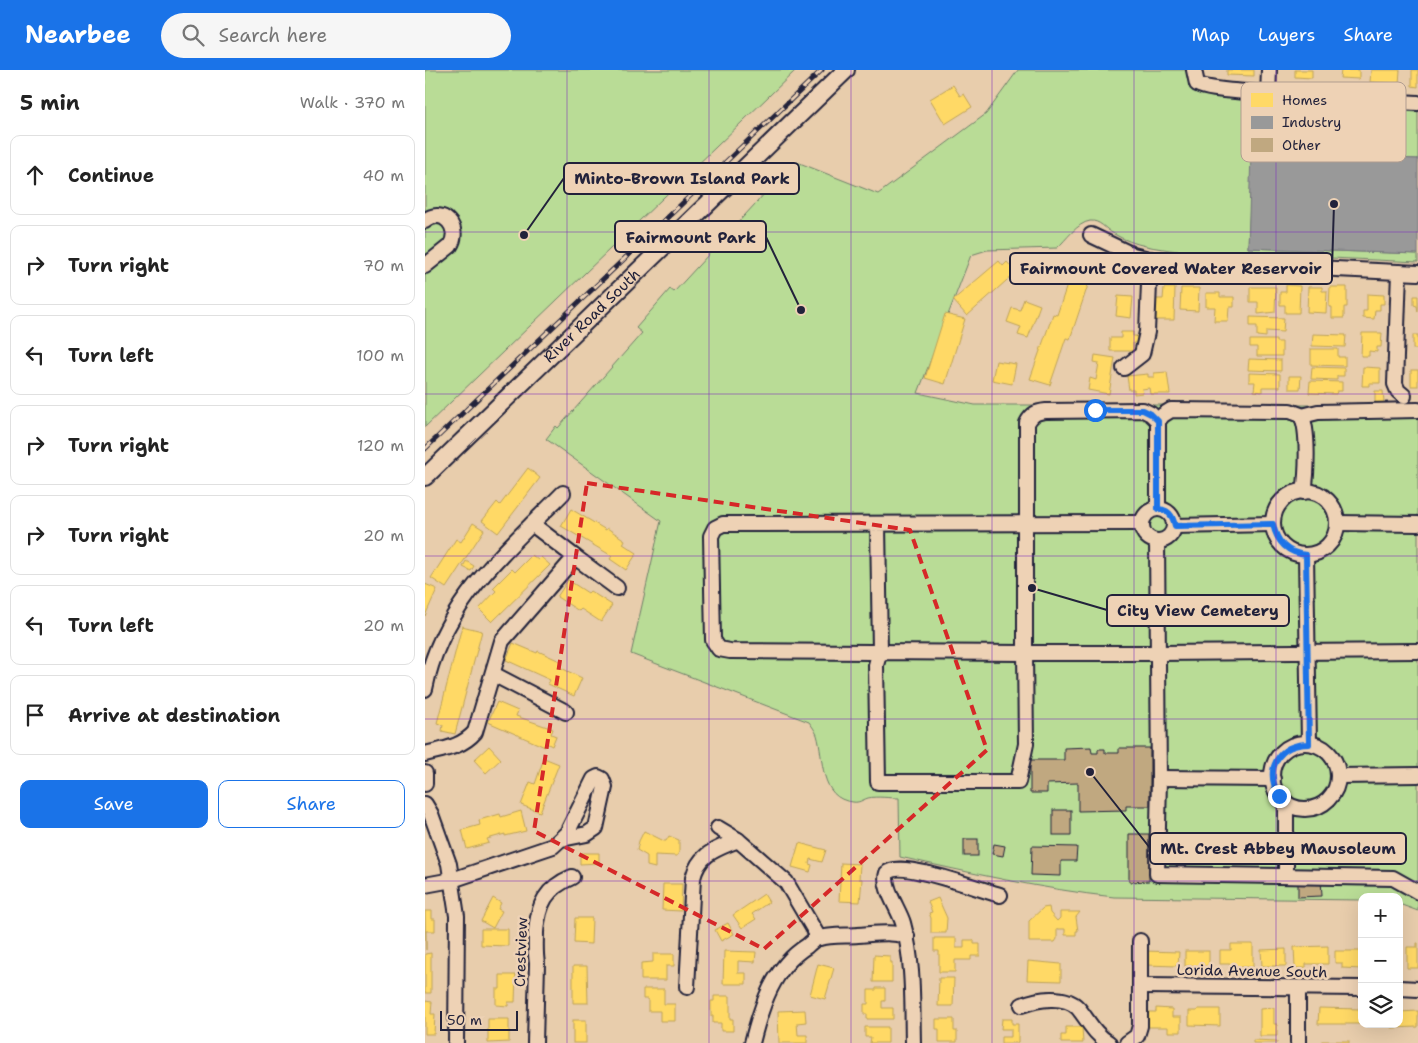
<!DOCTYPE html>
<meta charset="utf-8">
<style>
body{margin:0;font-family:"Shantell Sans",sans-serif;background:#f6f6f6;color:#222}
.controls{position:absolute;right:15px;bottom:15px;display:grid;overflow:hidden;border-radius:10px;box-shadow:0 5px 20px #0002}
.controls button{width:45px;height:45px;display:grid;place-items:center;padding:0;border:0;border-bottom:1px solid #e0e0e0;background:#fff;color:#222;font:25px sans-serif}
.scale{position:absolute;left:15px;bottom:12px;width:78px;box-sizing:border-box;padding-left:5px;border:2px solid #22223b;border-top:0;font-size:14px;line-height:18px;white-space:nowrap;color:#22223b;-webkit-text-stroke:4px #eed2b5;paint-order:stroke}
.stop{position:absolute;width:15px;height:15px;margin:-11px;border:4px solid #1a73e8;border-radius:50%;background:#fff}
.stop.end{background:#1a73e8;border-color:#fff;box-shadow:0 1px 5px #0008}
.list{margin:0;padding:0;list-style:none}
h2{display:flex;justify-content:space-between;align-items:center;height:65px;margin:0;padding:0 20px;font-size:21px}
h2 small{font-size:16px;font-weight:400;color:#767676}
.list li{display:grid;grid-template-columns:32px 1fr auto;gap:15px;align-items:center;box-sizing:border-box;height:80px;margin:0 10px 10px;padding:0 10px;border:1px solid #e0e0e0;border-radius:10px}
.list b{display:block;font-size:19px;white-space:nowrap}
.list em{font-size:16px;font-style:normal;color:#767676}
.actions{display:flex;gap:10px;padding:15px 20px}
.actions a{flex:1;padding:11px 0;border:1px solid #1a73e8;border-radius:10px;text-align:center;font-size:18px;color:#1a73e8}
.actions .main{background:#1a73e8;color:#fff}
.icon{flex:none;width:28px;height:28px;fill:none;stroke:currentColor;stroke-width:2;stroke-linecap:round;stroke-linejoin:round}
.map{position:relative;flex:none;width:993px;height:973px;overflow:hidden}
header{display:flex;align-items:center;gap:30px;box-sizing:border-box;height:70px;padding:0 25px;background:#1a73e8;color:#fff}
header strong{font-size:24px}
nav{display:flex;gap:28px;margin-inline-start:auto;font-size:18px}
.search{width:350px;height:45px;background:#f6f6f6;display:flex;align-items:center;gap:12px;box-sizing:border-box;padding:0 18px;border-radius:28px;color:#767676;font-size:19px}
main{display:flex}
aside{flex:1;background:#fff}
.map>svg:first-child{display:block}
.green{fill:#b9dc96;stroke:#6e7f68}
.homes{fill:#ffd966;stroke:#bda259}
.industry{fill:#999;stroke:#75757d}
.building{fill:#c0a880;stroke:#22223b}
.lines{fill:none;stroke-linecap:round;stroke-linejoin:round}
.minor-casing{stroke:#22223b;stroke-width:18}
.major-casing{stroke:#22223b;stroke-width:20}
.minor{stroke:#eed2b5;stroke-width:14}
.major{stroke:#eed2b5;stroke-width:16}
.rail-casing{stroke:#22223b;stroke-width:5}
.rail{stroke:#eed2b5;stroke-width:3;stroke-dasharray:9;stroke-linecap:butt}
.route{stroke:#1a73e8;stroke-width:6}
.marked{fill:none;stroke:#d62828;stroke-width:4;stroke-dasharray:10 6;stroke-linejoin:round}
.grid{fill:none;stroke:#7b2cbf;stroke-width:1;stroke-opacity:0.55}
.labels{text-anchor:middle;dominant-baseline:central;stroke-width:5;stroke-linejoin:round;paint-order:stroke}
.street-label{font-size:15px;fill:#22223b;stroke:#eed2b5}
.key{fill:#eed2b5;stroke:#b19d90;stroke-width:1}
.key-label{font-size:14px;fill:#22223b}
.leader{fill:none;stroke:#22223b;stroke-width:2}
.callout-dot{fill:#22223b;stroke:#eed2b5;stroke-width:2}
.callout{fill:#eed2b5;stroke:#22223b;stroke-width:2}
.callout-label{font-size:16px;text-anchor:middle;font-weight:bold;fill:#22223b}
</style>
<header>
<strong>Nearbee</strong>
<div class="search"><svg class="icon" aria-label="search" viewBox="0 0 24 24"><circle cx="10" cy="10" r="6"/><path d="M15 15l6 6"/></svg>Search here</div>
<nav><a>Map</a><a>Layers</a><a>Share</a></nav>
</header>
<main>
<aside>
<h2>5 min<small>Walk · 370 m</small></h2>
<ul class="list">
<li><svg class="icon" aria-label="ahead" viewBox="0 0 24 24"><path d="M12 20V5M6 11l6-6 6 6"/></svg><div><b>Continue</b></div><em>40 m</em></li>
<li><svg class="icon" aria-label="right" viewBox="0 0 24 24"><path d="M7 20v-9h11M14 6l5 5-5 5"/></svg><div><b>Turn right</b></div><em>70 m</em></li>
<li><svg class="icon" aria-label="left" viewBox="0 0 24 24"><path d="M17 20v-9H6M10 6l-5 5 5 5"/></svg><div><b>Turn left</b></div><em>100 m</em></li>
<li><svg class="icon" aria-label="right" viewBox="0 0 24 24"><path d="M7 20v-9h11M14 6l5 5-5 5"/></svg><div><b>Turn right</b></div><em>120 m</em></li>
<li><svg class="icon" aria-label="right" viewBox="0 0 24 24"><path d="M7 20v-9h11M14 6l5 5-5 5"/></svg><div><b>Turn right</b></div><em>20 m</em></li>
<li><svg class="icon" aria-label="left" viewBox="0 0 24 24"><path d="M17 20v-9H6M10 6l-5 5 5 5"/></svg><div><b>Turn left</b></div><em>20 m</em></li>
<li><svg class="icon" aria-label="arrive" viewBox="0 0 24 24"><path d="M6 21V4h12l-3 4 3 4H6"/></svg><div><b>Arrive at destination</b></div></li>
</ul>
<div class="actions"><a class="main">Save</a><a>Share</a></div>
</aside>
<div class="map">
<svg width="993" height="973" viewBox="0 0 993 973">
<rect width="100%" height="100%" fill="#e8cdac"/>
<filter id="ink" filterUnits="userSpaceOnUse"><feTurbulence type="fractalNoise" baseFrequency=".02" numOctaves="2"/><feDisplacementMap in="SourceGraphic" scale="10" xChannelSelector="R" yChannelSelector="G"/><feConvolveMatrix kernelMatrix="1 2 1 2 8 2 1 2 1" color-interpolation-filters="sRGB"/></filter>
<g filter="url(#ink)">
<g class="green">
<path d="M0,0H371L0,357Z"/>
<path d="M593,0H763L767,20L827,26L840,32L993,42V89L827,83L823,178L993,184V192L753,181C730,178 710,176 689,164C680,159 675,150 665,151C652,153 641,170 632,178L562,180L546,185L493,323L550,335H993V841L974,834V827H937V830L689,827C616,819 546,803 475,787L474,728C464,728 452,726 443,728C437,730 434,733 428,732C394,729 399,688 392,665C390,660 387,656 384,652L206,584L236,451L121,369L131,356L133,358L217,263L211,258L245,219L249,222L366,95L368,97L372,92L453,124L561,44Z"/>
</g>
<g class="homes">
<path d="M802,0H829V6L802,5Z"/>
<path d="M870,0H887V8L870,7Z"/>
<path d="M916,0H934V9L915,8Z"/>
<path d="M946,0H975L974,14L945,12Z"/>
<path d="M987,0H993V17L987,16Z"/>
<path d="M528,15L535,26L539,24L547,37L520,54L505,29Z"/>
<path d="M574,191L578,196L582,192L591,202L542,246L528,230Z"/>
<path d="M648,197L667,203L645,269L641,268L625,315L605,309L628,244L632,245Z"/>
<path d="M861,215L875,216L874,243H860V235H855V222H861Z"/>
<path d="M825,217H851L850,242L833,244V232H825Z"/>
<path d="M883,217H897V221H902L901,243L882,242Z"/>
<path d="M905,217H922V237H919V248H907V237H904Z"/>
<path d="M739,218H750L749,250H729V229H738Z"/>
<path d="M756,218H774L773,241L755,240Z"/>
<path d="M781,223H795V227H809V237H804L803,251H789L790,237H781Z"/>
<path d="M942,224L959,225V234H955V240H950L949,249L938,248V241H942Z"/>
<path d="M693,226L708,227L706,248L691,246Z"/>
<path d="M989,226H993V242L992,236L989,235Z"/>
<path d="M599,229L615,235L603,268L593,265L596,257L582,252L587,238L595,240Z"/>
<path d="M520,244L540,249L520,314L500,308Z"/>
<path d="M825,247L859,248L858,262L841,261V267L832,266V256H825Z"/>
<path d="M696,262H708V266H712V273H708V281H685V268H696Z"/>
<path d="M937,263H957L956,277H952V282L944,281V286H936Z"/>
<path d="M888,264L921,265L920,277L887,276Z"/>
<rect x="988" y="265" width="5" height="14"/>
<path d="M825,270H851V272H857V286H832V277H825Z"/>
<path d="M886,279H913V287H920V296L886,295Z"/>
<path d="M670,285L690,288L684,324L663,320L665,308L671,310L674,293L669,292Z"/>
<path d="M824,289L856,290V301L823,300Z"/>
<path d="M571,291L591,294L587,314L567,310Z"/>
<path d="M887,297L919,298V306H912V310L886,309Z"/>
<path d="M938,297L955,298V313H944V316H937Z"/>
<rect x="986" y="300" width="7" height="16"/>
<path d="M742,302L745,324H725L724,318L717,319L718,323L709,324V320H704L702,306L723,304V307H729V303Z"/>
<path d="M824,303L855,304V317H837V322L829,321L830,312H824Z"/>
<path d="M864,306H876L875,319H864Z"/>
<path d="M885,311L917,312V321H912L911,324L884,323Z"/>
<path d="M950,321H958L959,333H950Z"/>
<path d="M103,398L115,408L73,463L57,451L72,432L75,435Z"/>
<path d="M146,439L181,460L182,458L200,470L198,474L212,483L201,500L185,489L187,486L136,456Z"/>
<path d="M48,453L59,460L21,518L6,508L31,469L36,472Z"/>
<path d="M107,485L113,490L116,487L125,495L67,552L54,539L71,521L68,518L87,499L90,502Z"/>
<path d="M41,491L49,496L46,501L38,497Z"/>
<path d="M143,510L163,523L165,521L187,535L176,552L156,539L154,541L132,527Z"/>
<path d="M0,514L12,519L0,546Z"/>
<path d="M37,556L57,561L30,664L17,661L18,655L12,653Z"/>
<path d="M88,573L112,583L113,581L137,592L134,597L157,608L149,626L123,614L125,610L81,590Z"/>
<path d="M72,632L93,641L91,646L128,659L126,664L131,666L127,676L121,673L120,677L63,652Z"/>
<path d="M64,676L76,689L61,703L49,690Z"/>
<path d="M119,688L134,694L115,742L96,735L105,712L110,714Z"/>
<path d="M96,741L101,761L80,766V764L62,769L64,773L42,779L37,760L55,755L54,750L75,744L76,747Z"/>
<path d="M219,761L239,771H241L244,766L254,770V782L252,786L230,785V798L222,796V786L212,780L214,771Z"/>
<path d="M374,773L401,780L397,792L385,789L384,794L387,795L385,802L367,797Z"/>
<path d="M155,783H174V793L155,794Z"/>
<path d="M416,793L435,794L434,809H437L435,832L414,831Z"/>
<path d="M238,814H257L256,841L237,840Z"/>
<path d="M339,824L344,832L327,844L331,849L317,858L308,845Z"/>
<path d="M68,828L76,833L73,839L77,841L68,858L56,851Z"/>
<path d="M513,828L522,848L521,863H506V848L504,843L507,842L503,832Z"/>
<path d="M624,837L625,843L632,851L635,848V842H655L651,847L653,861H651V865H640V859H632V869L630,872H604V851L618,838Z"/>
<path d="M0,841H7V849H10V861H1V880Z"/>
<path d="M150,848H167L166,874L149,873Z"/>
<path d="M303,853L309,864L296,871L290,860Z"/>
<path d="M56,859H83V876L56,875Z"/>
<path d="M509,868H531V878H539V870H549V874H555V886H546V890H530V902H514V881H509Z"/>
<path d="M992,873H993V898H982V877H992Z"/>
<path d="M806,874H828V897H805V894H795V880H806Z"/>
<path d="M903,876V894H881V898H870L869,877Z"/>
<path d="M861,879V896H837L836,880Z"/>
<path d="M299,881L331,882L330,892L313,891V903H321V914H298Z"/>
<path d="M720,881L754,882L753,896L720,895Z"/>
<rect x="760" y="881" width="24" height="15"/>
<path d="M910,881H937V899L917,898V893H910Z"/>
<path d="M6,883V923H0V884Z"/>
<path d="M228,884H249V896H241V910H216V893L228,892Z"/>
<path d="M449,885L465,886V892H467V912H448Z"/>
<path d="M603,891L636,894V911L602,910Z"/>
<path d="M393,894L409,898L400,929L385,925Z"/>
<path d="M148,896H162L163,933H148Z"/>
<path d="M75,905H91L90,932H83V936L71,935V919H75Z"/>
<path d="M514,908H529L528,936H513Z"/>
<path d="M451,918H460V931H457V938H468V949H442V944H439V934H443V920H451Z"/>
<path d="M218,919H239V934H250V951H235V941H223V929H218Z"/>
<path d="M289,926H305V949H308V961H296V953H288V946H286V931H289Z"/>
<path d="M0,931L7,932L6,944H10L9,964H0Z"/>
<path d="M731,938L747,939V947H756V962H743V957H719V942H731Z"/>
<path d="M849,938V954H852V966H835V939Z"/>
<path d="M894,938L935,939V954H893Z"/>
<path d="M773,939H795V956L764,955V941H772Z"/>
<path d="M380,940L381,952L372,953L373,965H382V973H354L353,941Z"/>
<path d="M993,941V957L966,958V954H974V942Z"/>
<path d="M63,949H84V972L63,973Z"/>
<path d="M511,949H529V961H532V972H514V959H511Z"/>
<path d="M577,949H587V954H593V973H576V967H586V959H576Z"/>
<rect x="148" y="950" width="13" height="23"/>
<path d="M440,957H463V973H445L446,967H440Z"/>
<path d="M641,957H657L658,973H636V965H641Z"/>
<path d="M828,970L852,971V973H828Z"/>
<rect x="897" y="971" width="27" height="2"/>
</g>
<path class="industry" d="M826,83L993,89V184L823,178Z"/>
<g class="building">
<path d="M666,677L667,683H673V679H680V683H694V678H725V736H701V740L653,741V713L622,714V723H605V690H639V678Z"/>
<rect x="628" y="740" width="18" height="25"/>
<path d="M704,764H724V811L704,812Z"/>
<rect x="539" y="769" width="14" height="17"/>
<path d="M569,774L580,776L578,786L567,784Z"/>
<path d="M607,776L652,777L651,791H636V806L606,805Z"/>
<path d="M896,809L897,826L873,827V810Z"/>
</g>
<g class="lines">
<defs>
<g id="minor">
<path d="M769,0L772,14C786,22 824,20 843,25L993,33"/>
<path d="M843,25L844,0"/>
<path d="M0,151C17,136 37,158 25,176L0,196"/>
<path d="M666,165L708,185L728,190L993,203"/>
<path d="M974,202L970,314L973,321L979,326"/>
<path d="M699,298L717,284L722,262L725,189"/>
<path d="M878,350L881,345L893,342L993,340"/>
<path d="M733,351L726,344L718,340L621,341C611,342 607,344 602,353V449L600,454V583H733L993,581"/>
<circle cx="880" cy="453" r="32"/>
<circle cx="733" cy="455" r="16"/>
<path d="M733,439V351L738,345L746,340L865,341L876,345C884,359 882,404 879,422"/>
<path d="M912,453L993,454"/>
<path d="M453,455L455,581L451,595L453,712H593L601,674L600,583L305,581L294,579L288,570L286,466L290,458L298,454L717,453"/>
<path d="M749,456L848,454"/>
<path d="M732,471L734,708L732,804L968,808L993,822"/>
<path d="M881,485L884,673"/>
<path d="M150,487L192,518"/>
<path d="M68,604L141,642"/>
<path d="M0,619C17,533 80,482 138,423"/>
<circle cx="880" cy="706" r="33"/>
<path d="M0,684C19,679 37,677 50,662L77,571L150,487L107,454"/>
<path d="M0,703V714"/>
<path d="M913,706L993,705"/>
<path d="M734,708L848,709"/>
<path d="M0,734L6,744L24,794L32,846L31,973"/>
<path d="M293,758L313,770L361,812L394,868"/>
<path d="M861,805V732"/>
<path d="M0,815L27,810L128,776L142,763L169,709L173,707L177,709L180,717L171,758L162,764L137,769"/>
<path d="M716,916L937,918"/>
<path d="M262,917L268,808C274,783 292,779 313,770"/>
<path d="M873,918V973"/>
<path d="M974,918L993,919"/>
<path d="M597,935C612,929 640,924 653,938C663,950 669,964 684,973"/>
<path d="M110,973L112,893C110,882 111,872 111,862C113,834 121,818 147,807"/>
<path d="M327,973C336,937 348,897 382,876C385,873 390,869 394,868C406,865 421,866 433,865C449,864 466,861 482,866"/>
<path d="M488,973C487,933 489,893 478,853C474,839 457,817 462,803C474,789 556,820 575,825"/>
<path d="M702,973L712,966L715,956V871"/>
</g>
<g id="major">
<path id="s1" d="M0,407L421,0"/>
</g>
</defs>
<use href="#minor" class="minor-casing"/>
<use href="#major" class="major-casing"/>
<use href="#minor" class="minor"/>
<use href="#major" class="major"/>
<defs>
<path id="rail" d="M0,379L397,0"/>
</defs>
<use href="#rail" class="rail-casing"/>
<use href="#rail" class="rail"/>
</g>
</g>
<g class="lines" filter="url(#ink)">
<path class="route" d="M670,340H718L726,344L733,351V439C743,439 748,446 750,456L848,454C852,473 862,483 881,485L884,674C853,674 839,699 854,726"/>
</g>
<path class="marked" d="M162,413L485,460L562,680L339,879L109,761Z"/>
<path class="grid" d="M142,0V973M284,0V973M426,0V973M567,0V973M709,0V973M851,0V973M0,162H993M0,324H993M0,486H993M0,649H993M0,811H993"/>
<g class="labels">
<g class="street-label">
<text stroke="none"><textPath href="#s1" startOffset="232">River Road South</textPath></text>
<text transform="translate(96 882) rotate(-88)">Crestview</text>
<text transform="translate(827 901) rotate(1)">Lorida Avenue South</text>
</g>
</g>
<rect x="816" y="12" width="165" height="80" rx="8" class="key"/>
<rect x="826" y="23" width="22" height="14" fill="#ffd966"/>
<rect x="826" y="46" width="22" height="13" fill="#999"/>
<rect x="826" y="68" width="22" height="14" fill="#c0a880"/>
<g class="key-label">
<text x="857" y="35">Homes</text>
<text x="857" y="57">Industry</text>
<text x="857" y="80">Other</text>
</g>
<path class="leader" d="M99 165L139 108M376 240L341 167M909 134L907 199M607 518L682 540M665 702L725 778"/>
<g class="callout-dot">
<circle cx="99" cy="165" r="5"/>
<circle cx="376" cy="240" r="5"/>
<circle cx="909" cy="134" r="5"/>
<circle cx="607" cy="518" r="5"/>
<circle cx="665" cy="702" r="5"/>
</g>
<g class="callout">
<rect x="139" y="93" width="235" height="31" rx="5"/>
<rect x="190" y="151" width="151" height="31" rx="5"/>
<rect x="585" y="183" width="322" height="31" rx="5"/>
<rect x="682" y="525" width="182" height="31" rx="5"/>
<rect x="725" y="763" width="256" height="31" rx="5"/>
</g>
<g class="callout-label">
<text x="257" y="114">Minto-Brown Island Park</text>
<text x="266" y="173">Fairmount Park</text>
<text x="746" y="204">Fairmount Covered Water Reservoir</text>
<text x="773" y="546">City View Cemetery</text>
<text x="853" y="784">Mt. Crest Abbey Mausoleum</text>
</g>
</svg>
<div class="controls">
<button>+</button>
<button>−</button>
<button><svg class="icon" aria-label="layers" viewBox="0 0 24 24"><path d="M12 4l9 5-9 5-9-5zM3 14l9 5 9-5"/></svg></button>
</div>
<div class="scale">50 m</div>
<div class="stop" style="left:670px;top:340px"></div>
<div class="stop end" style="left:854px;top:726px"></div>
</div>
</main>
